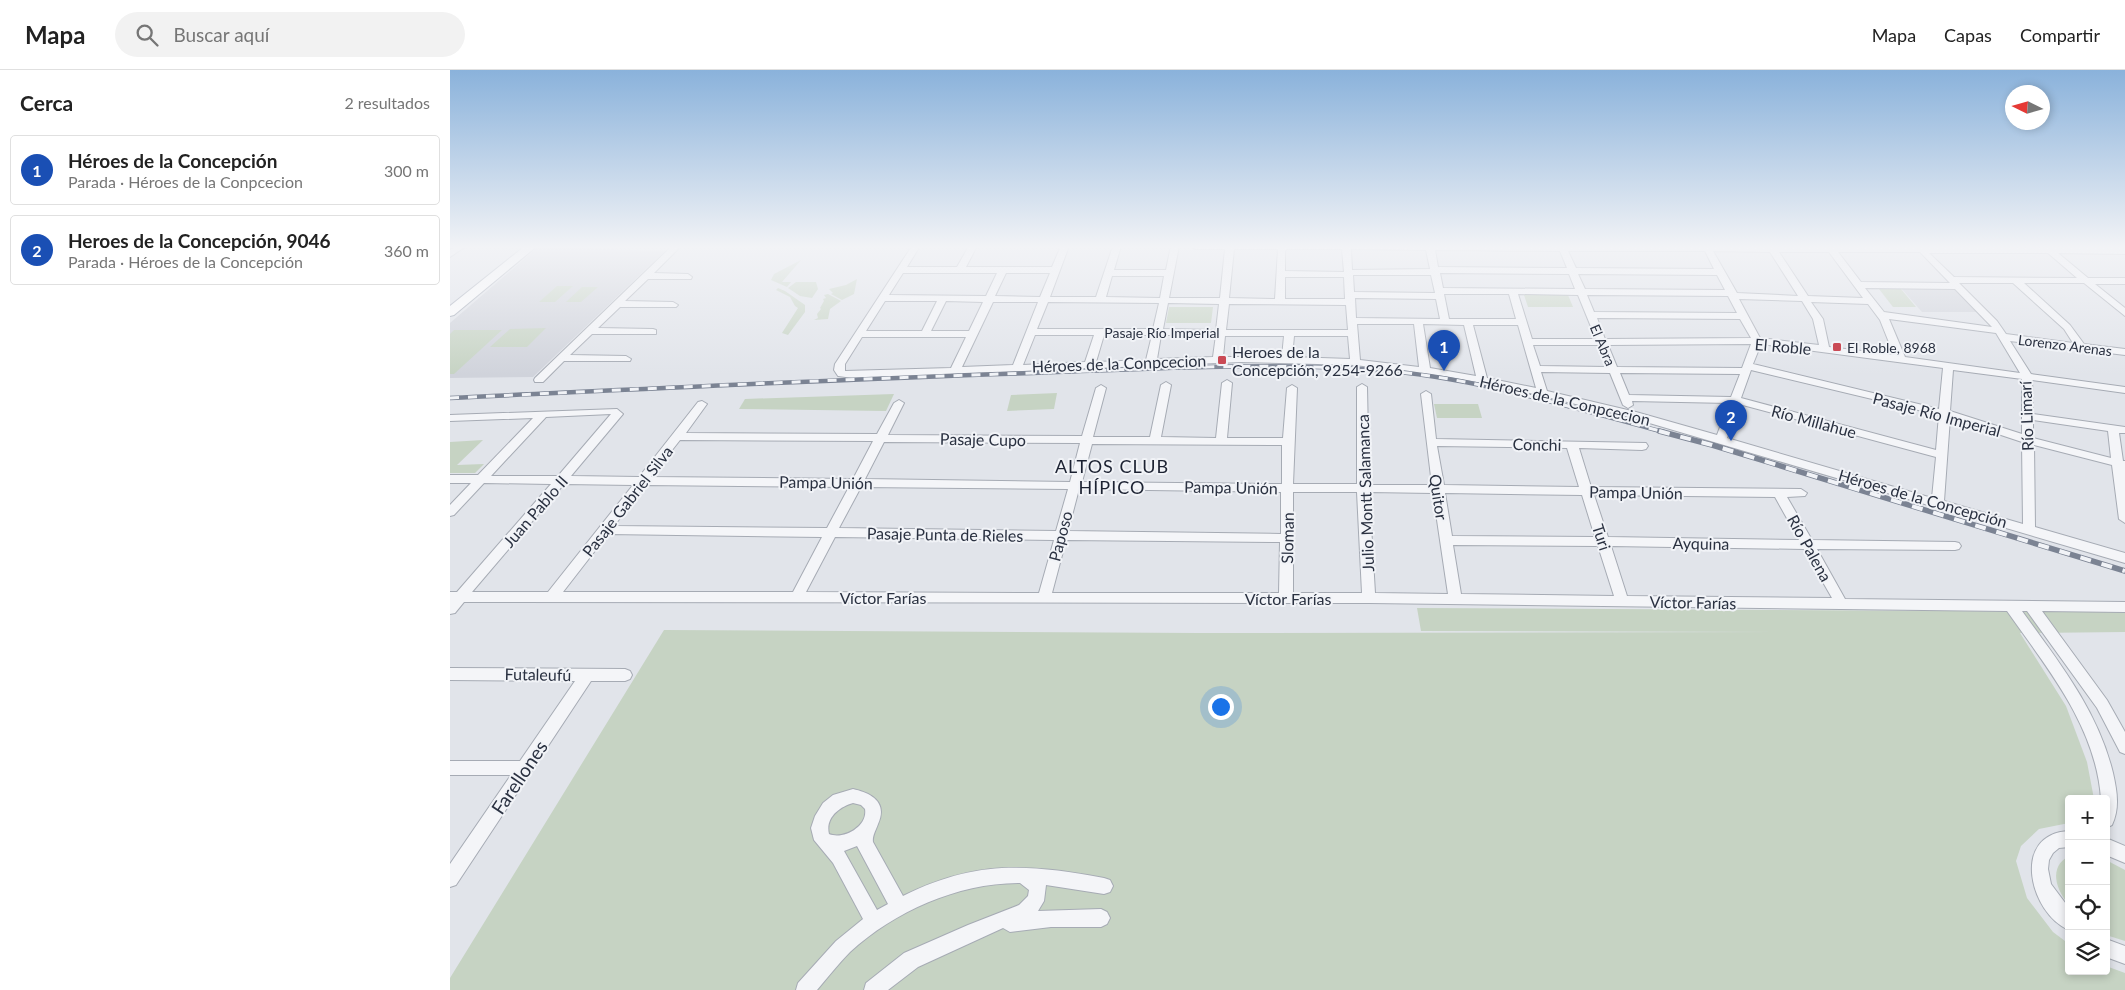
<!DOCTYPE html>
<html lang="es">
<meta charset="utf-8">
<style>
body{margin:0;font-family:Lato,sans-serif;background:#f2f2f2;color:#222}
.controls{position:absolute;right:15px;bottom:15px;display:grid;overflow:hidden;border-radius:5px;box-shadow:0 2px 8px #0003}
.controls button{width:45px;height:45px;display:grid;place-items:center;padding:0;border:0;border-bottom:1px solid #e0e0e0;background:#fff;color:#222;font:25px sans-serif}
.compass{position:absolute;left:1555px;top:15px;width:45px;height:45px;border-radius:50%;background:#fff;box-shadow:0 2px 8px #0003;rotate:275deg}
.you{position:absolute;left:770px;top:636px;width:18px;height:18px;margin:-12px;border:4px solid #fff;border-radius:50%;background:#1a73e8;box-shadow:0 0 0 8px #1a73e833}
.badge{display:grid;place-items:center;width:32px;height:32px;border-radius:50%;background:#ca4a55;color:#fff;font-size:16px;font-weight:700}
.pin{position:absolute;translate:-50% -41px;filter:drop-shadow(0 1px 2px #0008)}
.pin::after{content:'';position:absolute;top:26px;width:18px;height:15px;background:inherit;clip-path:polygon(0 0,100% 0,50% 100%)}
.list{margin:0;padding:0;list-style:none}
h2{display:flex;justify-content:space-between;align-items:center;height:65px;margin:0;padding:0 20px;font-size:21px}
h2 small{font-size:16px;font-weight:400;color:#767676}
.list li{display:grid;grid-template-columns:32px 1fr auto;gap:15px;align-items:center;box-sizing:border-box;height:70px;margin:0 10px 10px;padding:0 10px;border:1px solid #e0e0e0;border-radius:5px}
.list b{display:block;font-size:19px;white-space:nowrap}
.list p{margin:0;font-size:16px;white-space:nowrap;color:#767676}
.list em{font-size:16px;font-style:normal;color:#767676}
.icon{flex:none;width:28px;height:28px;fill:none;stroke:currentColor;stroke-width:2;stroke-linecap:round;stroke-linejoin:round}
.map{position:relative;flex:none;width:1675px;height:920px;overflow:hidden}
header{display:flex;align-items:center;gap:30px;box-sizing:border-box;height:70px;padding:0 25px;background:#fff;border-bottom:1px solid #e0e0e0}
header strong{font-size:24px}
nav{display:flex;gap:28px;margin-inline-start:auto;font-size:18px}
.search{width:350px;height:45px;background:#f2f2f2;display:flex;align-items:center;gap:12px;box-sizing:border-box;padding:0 18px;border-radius:28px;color:#767676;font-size:19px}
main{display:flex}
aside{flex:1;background:#fff}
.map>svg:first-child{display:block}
.built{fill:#d0d3db}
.green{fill:#c6d3c3}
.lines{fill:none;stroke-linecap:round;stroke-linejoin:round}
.minor-casing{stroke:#a6abb4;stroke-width:2}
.major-casing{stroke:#a1a8b5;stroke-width:2}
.minor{fill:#f4f5f8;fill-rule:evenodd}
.major{fill:#fff;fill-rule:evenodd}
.rail-far1-casing{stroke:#7b8393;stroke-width:4.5}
.rail-casing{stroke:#7b8393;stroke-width:5.5}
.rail-far1{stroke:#f1f3f7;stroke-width:3;stroke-dasharray:9;stroke-linecap:butt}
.rail{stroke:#f1f3f7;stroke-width:4;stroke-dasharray:11;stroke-linecap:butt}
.poi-dot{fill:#ca4a55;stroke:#f1f3f7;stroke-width:2}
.labels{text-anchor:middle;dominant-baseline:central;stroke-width:4;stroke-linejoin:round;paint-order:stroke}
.far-street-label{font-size:14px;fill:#2a3141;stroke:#f1f3f7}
.far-poi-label{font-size:14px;fill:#2a3141;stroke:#f1f3f7;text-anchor:start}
.street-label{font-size:16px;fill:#2a3141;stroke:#f1f3f7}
.poi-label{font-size:16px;fill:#2a3141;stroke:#f1f3f7;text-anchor:start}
.neighbourhood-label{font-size:18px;letter-spacing:1px;fill:#1c2232;stroke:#f1f3f7}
.near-street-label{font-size:19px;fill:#2a3141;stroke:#f1f3f7}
</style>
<header>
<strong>Mapa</strong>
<div class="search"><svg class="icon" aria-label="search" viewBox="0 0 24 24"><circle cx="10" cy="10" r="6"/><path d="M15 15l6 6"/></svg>Buscar aquí</div>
<nav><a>Mapa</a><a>Capas</a><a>Compartir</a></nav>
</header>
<main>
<aside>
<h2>Cerca<small>2 resultados</small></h2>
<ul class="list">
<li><span class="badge" style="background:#1a4fb4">1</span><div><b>Héroes de la Concepción</b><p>Parada · Héroes de la Conpcecion</p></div><em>300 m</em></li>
<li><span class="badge" style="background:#1a4fb4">2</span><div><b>Heroes de la Concepción, 9046</b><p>Parada · Héroes de la Concepción</p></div><em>360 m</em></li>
</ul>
</aside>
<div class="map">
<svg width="1675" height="920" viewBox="0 0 1675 920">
<rect width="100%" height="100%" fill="#e1e4ea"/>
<g class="built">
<path d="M88,177L215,181L83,307L0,308V253Z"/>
<path d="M1451,218H1503L1527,242H1472Z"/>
</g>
<g class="green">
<path d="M351,190L332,212H341L337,217L321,210L324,204Z"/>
<path d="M407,209L404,224L392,230L381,224L383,223L379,219L396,215Z"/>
<path d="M346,212H366L368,219L362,228L350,226L338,218Z"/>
<path d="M107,216H123L105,232H89Z"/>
<path d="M132,217H148L131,232H116Z"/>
<path d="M328,218L335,221L355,235V242L338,265L332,263L348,238L345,236L340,227L326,220Z"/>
<path d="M1429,219H1451L1466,237H1443Z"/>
<path d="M378,224L391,231L380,239L378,249L364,250L368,248L367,244L371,239L370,238L374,231L373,229L376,228L374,225Z"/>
<path d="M1074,225H1118L1123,237H1078Z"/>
<path d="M719,237H763L761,253H716Z"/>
<path d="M96,258L77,277H40L60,259Z"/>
<path d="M4,260H52L4,304H0V264Z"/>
<path d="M607,323L604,339L557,341L561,325Z"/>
<path d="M444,324L436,341L289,339L295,329Z"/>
<path d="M984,334H1028L1032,348H987Z"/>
<path d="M33,370L7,395L34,394L25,403H0V372Z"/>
<path d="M967,538L1675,542V562L1570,563L1616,636L1637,692L1644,729H1619V753L1589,759L1571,776L1566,791L1577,828L1603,862L1619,874V901H1656V896L1675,903V920H0V908L214,560L747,563L1363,562L971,561Z"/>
<path d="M1619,786V835C1606,820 1598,797 1619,786Z"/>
<path d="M1656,790L1675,800V871L1656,865Z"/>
</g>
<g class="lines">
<defs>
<g id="minor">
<path d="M7,176H16L0,187V180Z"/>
<path d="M222,176H231L204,203L238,204L242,207L241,209H198L175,231L223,232L228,235L226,237H170L148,258L203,259L206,260V264H142L120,285L176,286L181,289L180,291H114L93,312H85L84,310L85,308Z"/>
<path d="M462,176H470L457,197H507L519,176H527L516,197H602L611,176H619L600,227H646L663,176H671L664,200H716L721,176H729L719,228H770L775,179H745L741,176L1594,178L1598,176L1675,178V184L1608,183L1638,208H1675V214H1645L1675,238V246L1634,213H1574L1620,255L1634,274L1675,279V285L1560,271L1581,304L1675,317V323L1582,310L1583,344L1675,357V363H1669L1673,391H1675V453L1669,449L1662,395L1584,375L1585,457L1675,483V493L1179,347L1060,318L993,306L905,295L791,292L403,308L388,306L384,300L385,294ZM784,179H828L825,229L779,228ZM837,179H892L894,202L835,201V181ZM901,179L976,180L980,199L902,200ZM985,180L1110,181L1117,198L988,197ZM1118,181H1255L1264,199L1126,198ZM1263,181L1320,182L1348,226L1287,223ZM1329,182H1379L1413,228L1358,226ZM1388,182H1470L1500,213L1411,212ZM1479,183H1598L1627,208L1504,207ZM453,203H547L536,226L439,225ZM556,203H600L590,227L545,226ZM990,203L1119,204L1125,219L993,218ZM1128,204L1267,205L1275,220L1135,219ZM903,205H981L985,223L904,222ZM662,206H714L710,228L656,227ZM835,207H894L895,229H835ZM1509,213H1563L1614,259L1623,273L1556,264L1547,251ZM1415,218L1505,219L1542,257L1434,242ZM994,224H1059L1066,249H999ZM1068,224L1128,225L1146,269H1082ZM1137,225L1278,226L1287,243L1144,242ZM905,228L986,229L990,249L906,248ZM1289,229L1352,231L1363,249L1369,275L1310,268ZM435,231H487L472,261H416ZM496,231L533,232L519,261H481ZM543,232H588L563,295L512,297ZM598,232L709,233L703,259H587ZM1361,232L1418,234L1430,250L1444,285L1379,277L1373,249ZM718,233L769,234L766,260L713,259ZM779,234L896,235L898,260H776ZM1147,248L1290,249L1301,268L1155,269ZM1439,249L1546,263L1570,303L1455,287ZM907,254H964L969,297L910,290ZM973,254L1014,255L1026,306L980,298ZM1023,255H1068L1086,318L1037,308ZM585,265H644L635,292L573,295ZM654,265H702L696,290L646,292ZM711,265H766L763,287L707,289ZM775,266H834L832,287H773ZM844,266H898L900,289L842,287ZM412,267H516L501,298L395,301V294ZM1301,274L1292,298L1167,297L1158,275ZM1311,274L1493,298L1489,339L1303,294ZM1083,275H1148L1157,297L1090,296ZM1301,300L1489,345L1486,380L1291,328ZM1503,300L1572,309V364L1500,341ZM1091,302L1160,303L1173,335L1178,338L1183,335L1182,331L1279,333L1267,365L1186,342L1097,321ZM1170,303L1290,304L1281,327L1179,325ZM1289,334L1486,387L1482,428L1277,368ZM1500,348L1572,372L1573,454L1494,431ZM1583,350L1658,361L1661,388L1583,368Z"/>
<path d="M777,310L782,313L777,368H833L837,318L842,315L847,318L843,414H907V317L912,314L917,317L919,415H982L971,324L976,321L981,324L986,369L1196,373L1198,376L1196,379L1192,380L1129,378L1141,417L1351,419L1357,423L1355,426L1337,427L1362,470L1505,472L1509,473L1511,476L1509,479L1505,480L1367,479L1395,529L1675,532V542L1592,541L1657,630L1675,662V684L1670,682L1647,638L1577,541H1572C1609,592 1648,641 1663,703C1667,721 1670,738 1662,755L1656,758V729H1651C1646,656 1597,598 1557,541L919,533L14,532L5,543L0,544V522H7L101,414L34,413L4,445L0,446V435L21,413H0V405H28L83,348L0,351V345L167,339L173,344L121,406L189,407L248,332L252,331L257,334L236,363L427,364L444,333L449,330L454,333L438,365L632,366L646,318L651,315L656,318L643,367H700L711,315L716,312L721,315L711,367L766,368L772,313ZM161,344L108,406H41L96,347ZM230,370L423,371L403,409L201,407ZM434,372L630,373L620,412L415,409ZM642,374L832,375V414L632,412ZM987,376L1117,378L1129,417L994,415ZM114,414L183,415L98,522H22ZM195,415L399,417L377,458L164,456ZM411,417L618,419L606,461L389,458ZM629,419L831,422V464L618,461ZM843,422H907L912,523H843ZM919,422L983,423L998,524L925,523ZM995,423L1132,425L1145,467L1002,466ZM1144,425L1325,427L1349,470L1158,467ZM158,464L372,467L343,522H113ZM385,467L604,470L589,523L356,522ZM616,470L830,472L829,523H602ZM1003,475L1148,476L1164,526L1011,524ZM1161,476L1354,479L1382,528L1177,526Z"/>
<path d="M0,598L175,599L180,601L182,605L180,609L175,611H141L6,815L0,817V794L61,705H0V691H70L125,611L0,610Z"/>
<path d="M403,719C421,723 438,732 428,754C426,760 422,766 423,772L453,826C526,790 576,794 654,808L660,810L663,816L660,822L654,824L596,815L594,831L588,841L651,839L657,842L660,848L657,854L651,857H601L560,862L553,858L468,897L438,920H414L416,913L454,883L518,855L569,835L578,826L579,820L570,813C508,813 445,841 400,882C388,894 378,907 367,920H346L348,913L386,871L413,849L383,793L364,770L361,758L365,746L373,733L383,725ZM403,733L411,735L415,739C418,756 394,770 379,764C375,748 389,737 403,733ZM407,776L438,834L427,840L394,781Z"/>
<path d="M1619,761V777L1609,778L1603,783L1599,790L1598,799L1601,814L1619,838V860C1580,844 1560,764 1619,761Z"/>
<path d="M1656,768L1675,776V793L1656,785Z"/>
<path d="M1656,869L1675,876V894L1656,887Z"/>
</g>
<path id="major" d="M75,176H87L4,245L0,246V236Z"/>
</defs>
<use href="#minor" class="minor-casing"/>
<use href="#major" class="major-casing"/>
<use href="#minor" class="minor"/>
<use href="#major" class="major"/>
<defs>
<path id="rail-far1" d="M0,328C194,319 388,309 583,303C697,299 812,292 926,300C1025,307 1119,337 1214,362"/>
<path id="rail" d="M1209,361L1262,375L1675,501"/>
</defs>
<use href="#rail-far1" class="rail-far1-casing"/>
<use href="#rail" class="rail-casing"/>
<use href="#rail-far1" class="rail-far1"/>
<use href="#rail" class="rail"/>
</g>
<linearGradient id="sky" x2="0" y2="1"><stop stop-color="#8ab2db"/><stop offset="0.58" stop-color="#f2f3f6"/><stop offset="1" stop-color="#f2f3f6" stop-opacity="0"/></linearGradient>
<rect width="1675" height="305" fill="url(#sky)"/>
<g class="poi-dot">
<rect x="1382" y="272" width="10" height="10" rx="2.5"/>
<rect x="767" y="285" width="10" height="10" rx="2.5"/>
</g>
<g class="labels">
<g class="far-street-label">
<text x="712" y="262">Pasaje Río Imperial</text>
<text transform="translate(1153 275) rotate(67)">El Abra</text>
<text transform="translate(1615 275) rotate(7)">Lorenzo Arenas</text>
</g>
<g class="far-poi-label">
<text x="1397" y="277">El Roble, 8968</text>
</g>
<g class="street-label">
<text transform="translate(1333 276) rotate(5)">El Roble</text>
<text transform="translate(669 293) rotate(-2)">Héroes de la Conpcecion</text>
<text transform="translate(1115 330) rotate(13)">Héroes de la Conpcecion</text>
<text transform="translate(1487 344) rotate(15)">Pasaje Río Imperial</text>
<text transform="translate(1576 346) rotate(-92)">Río Limarí</text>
<text transform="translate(1364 351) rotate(15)">Río Millahue</text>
<text transform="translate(533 369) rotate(1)">Pasaje Cupo</text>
<text transform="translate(1087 374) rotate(1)">Conchi</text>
<text transform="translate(376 412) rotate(1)">Pampa Unión</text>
<text transform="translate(781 417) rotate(1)">Pampa Unión</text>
<text transform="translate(1186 422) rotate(1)">Pampa Unión</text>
<text transform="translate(915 423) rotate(-92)">Julio Montt Salamanca</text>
<text transform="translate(989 427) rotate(81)">Quitor</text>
<text transform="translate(1473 428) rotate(16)">Héroes de la Concepción</text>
<text transform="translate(177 431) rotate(-52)">Pasaje Gabriel Silva</text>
<text transform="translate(85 441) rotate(-49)">Juan Pablo II</text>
<text transform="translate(495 464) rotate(1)">Pasaje Punta de Rieles</text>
<text transform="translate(610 466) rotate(-75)">Paposo</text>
<text transform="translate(1152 467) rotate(72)">Turi</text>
<text transform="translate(837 468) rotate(-89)">Sloman</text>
<text transform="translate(1251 473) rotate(1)">Ayquina</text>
<text transform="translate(1360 478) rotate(61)">Río Palena</text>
<text x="433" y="527">Víctor Farías</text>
<text x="838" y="528">Víctor Farías</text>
<text transform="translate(1243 532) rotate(1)">Víctor Farías</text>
<text transform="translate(88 604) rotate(1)">Futaleufú</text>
</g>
<g class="poi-label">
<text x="782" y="281">Heroes de la<tspan x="782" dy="18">Concepción, 9254-9266</tspan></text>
</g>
<g class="neighbourhood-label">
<text x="662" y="396">ALTOS CLUB<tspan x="662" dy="21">HÍPICO</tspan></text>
</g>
<g class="near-street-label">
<text transform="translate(69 707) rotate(-56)">Farellones</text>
</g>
</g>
</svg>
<div class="controls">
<button>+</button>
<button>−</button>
<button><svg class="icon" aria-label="locate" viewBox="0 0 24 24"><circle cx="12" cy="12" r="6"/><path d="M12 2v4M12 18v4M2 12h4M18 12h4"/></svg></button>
<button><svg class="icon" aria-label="layers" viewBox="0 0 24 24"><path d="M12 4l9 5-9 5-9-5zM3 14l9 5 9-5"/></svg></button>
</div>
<svg class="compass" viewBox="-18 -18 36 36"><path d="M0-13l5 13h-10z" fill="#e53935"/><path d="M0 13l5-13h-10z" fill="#767676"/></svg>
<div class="you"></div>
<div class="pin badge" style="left:994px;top:301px;background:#1a4fb4">1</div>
<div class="pin badge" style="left:1281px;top:371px;background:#1a4fb4">2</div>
</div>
</main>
